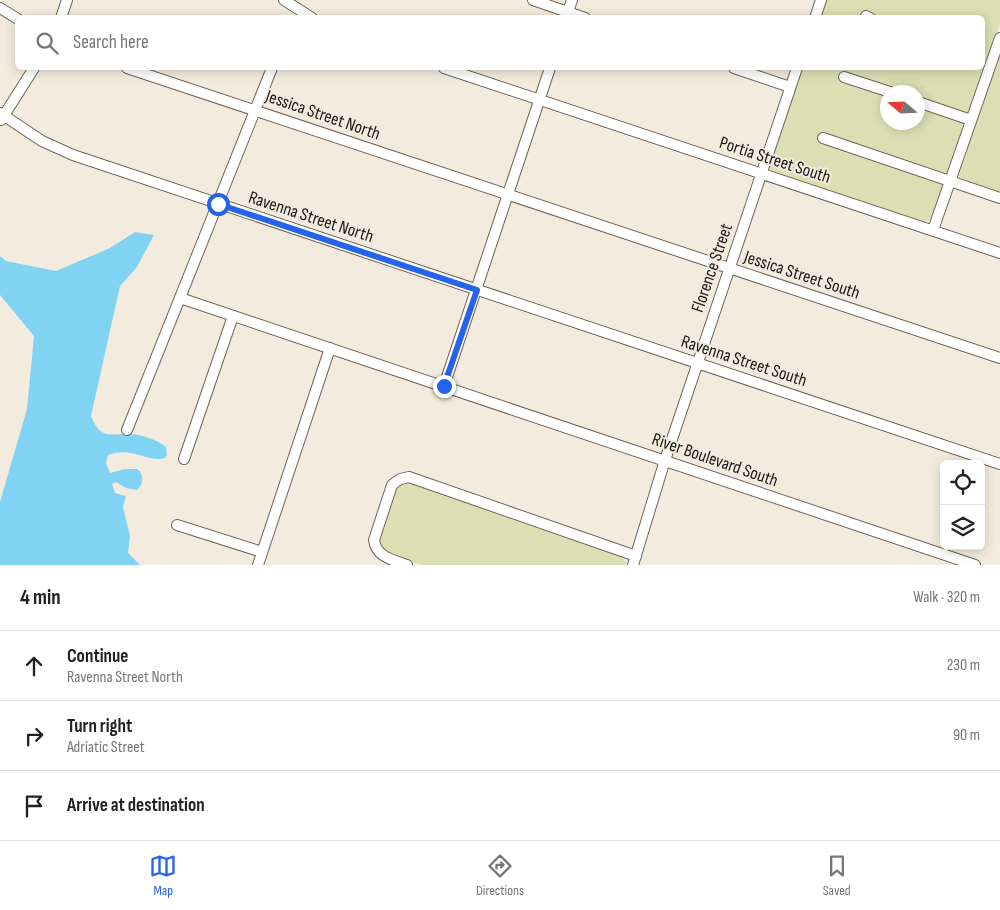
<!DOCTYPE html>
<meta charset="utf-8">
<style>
body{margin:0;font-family:"Sofia Sans Condensed",sans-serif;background:#f2f2f2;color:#222}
.controls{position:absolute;right:15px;bottom:15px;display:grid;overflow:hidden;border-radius:8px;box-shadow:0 2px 12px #0003}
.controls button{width:45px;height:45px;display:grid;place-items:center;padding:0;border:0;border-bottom:1px solid #e0e0e0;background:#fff;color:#222;font:25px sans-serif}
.compass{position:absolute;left:880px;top:85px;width:45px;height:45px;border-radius:50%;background:#fff;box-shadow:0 2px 12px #0003;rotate:289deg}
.stop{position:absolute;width:15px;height:15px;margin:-11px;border:4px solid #2563eb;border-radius:50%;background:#fff}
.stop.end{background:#2563eb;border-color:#fff;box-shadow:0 1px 5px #0008}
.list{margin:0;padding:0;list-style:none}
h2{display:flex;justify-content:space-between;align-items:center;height:65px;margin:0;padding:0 20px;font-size:21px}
h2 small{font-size:16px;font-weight:400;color:#767676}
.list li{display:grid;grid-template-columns:32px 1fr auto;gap:15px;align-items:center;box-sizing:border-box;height:70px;padding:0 20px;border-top:1px solid #e0e0e0}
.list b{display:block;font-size:19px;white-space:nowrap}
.list p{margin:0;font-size:16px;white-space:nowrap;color:#767676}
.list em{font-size:16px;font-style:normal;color:#767676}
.icon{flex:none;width:28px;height:28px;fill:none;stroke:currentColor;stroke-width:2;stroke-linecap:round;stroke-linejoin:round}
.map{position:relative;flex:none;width:1000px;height:565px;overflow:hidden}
.search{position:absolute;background:#fff;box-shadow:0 2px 12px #0003;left:15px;right:15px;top:15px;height:55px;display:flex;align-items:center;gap:12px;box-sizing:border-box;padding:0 18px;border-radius:8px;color:#767676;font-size:19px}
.sheet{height:275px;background:#fff}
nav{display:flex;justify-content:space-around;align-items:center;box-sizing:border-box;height:70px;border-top:1px solid #e0e0e0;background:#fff;font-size:14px;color:#767676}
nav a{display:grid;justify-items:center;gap:2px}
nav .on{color:#2563eb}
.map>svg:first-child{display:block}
.green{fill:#dbdfb3;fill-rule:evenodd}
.water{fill:#80d3f3}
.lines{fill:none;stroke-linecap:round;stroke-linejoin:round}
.minor-casing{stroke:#6d675b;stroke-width:12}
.minor{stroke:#fff;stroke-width:10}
.route{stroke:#2563eb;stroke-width:6}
.labels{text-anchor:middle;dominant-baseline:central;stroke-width:4;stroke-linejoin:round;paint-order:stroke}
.street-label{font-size:18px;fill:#1a1712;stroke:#f3ecde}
</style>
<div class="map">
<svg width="1000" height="565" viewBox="0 0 1000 565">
<rect width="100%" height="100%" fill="#f3ecde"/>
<g class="green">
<path d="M825,0H1000V24L932,219L923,223L774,174L769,167L802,68H982V18L819,17ZM888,92H918V122H888Z"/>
<path d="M1000,47V195L957,176Z"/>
<path d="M409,482L622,556L627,565H421C404,559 381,557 378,537L395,489L401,484Z"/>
</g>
<path class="water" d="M135,232L154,235L137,267L120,286L91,416C101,439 108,434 129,434C140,434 158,440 166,447L167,455L165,458C145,463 134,446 108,455L106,463L110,473L125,469H137C144,474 144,484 137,490L126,488L116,482L112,484L115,493L126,496L123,507L130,536L128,553L140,565H0V502L27,409L34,336L0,295V256L6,261L56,271L110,248Z"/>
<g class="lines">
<defs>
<g id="minor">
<path d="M284,0L312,18"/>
<path d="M533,0L585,18"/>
<path d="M0,8L18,19"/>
<path d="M866,16L870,18"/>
<path d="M566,17L572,0"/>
<path d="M61,18L67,0"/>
<path d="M815,18L821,0"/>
<path d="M127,68L1000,358"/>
<path d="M444,68L1000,253"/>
<path d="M734,68L790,87"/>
<path d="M844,77L890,92"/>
<path d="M918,102L971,120"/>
<path d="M0,113L42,141L73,155L1000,464"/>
<path d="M1,120L34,68"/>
<path d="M823,138L1000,198"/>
<path d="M933,230L1000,38"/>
<path d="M180,298L975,565"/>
<path d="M444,386L550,68"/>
<path d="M127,430L272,68"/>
<path d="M184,459L233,316"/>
<path d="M177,525L262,552"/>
<path d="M258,565L330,348"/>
<path d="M407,565C393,560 376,557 374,540L392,485L400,479L409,477L636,556"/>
<path d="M633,565L665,460L797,68"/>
</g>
</defs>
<use href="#minor" class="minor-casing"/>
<use href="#minor" class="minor"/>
</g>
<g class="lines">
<path class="route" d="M218,204L477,290L444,386"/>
</g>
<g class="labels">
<g class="street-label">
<text transform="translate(323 115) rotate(19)">Jessica Street North</text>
<text transform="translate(775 160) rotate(18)">Portia Street South</text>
<text transform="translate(311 217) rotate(18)">Ravenna Street North</text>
<text transform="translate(712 268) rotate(-71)">Florence Street</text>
<text transform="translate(802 275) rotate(18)">Jessica Street South</text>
<text transform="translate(744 361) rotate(18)">Ravenna Street South</text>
<text transform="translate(715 460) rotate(19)">River Boulevard South</text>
</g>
</g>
</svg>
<div class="controls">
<button><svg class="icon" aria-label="locate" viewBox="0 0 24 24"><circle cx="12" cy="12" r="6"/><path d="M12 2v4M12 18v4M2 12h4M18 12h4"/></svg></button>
<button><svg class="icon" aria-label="layers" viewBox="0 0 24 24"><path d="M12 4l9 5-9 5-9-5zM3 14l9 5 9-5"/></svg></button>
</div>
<svg class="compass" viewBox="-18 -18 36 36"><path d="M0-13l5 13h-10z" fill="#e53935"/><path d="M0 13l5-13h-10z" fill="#767676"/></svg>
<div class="stop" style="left:218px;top:204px"></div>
<div class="stop end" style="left:444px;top:386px"></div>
<div class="search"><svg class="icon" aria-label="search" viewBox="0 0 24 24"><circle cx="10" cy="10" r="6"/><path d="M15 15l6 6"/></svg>Search here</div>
</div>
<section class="sheet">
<h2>4 min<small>Walk · 320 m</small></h2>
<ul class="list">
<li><svg class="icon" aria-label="ahead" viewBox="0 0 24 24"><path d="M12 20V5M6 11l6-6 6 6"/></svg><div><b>Continue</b><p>Ravenna Street North</p></div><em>230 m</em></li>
<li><svg class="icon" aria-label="right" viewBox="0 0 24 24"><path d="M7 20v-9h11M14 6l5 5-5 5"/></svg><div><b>Turn right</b><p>Adriatic Street</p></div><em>90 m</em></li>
<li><svg class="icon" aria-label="arrive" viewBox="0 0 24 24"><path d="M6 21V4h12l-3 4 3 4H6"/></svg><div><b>Arrive at destination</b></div></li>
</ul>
</section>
<nav>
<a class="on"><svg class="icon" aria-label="map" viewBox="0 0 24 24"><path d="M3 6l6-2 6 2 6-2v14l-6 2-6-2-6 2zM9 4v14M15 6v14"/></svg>Map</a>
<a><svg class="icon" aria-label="directions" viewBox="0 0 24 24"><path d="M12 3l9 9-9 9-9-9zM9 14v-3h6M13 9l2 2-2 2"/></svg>Directions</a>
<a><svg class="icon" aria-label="saved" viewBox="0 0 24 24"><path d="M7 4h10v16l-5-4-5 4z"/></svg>Saved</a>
</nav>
